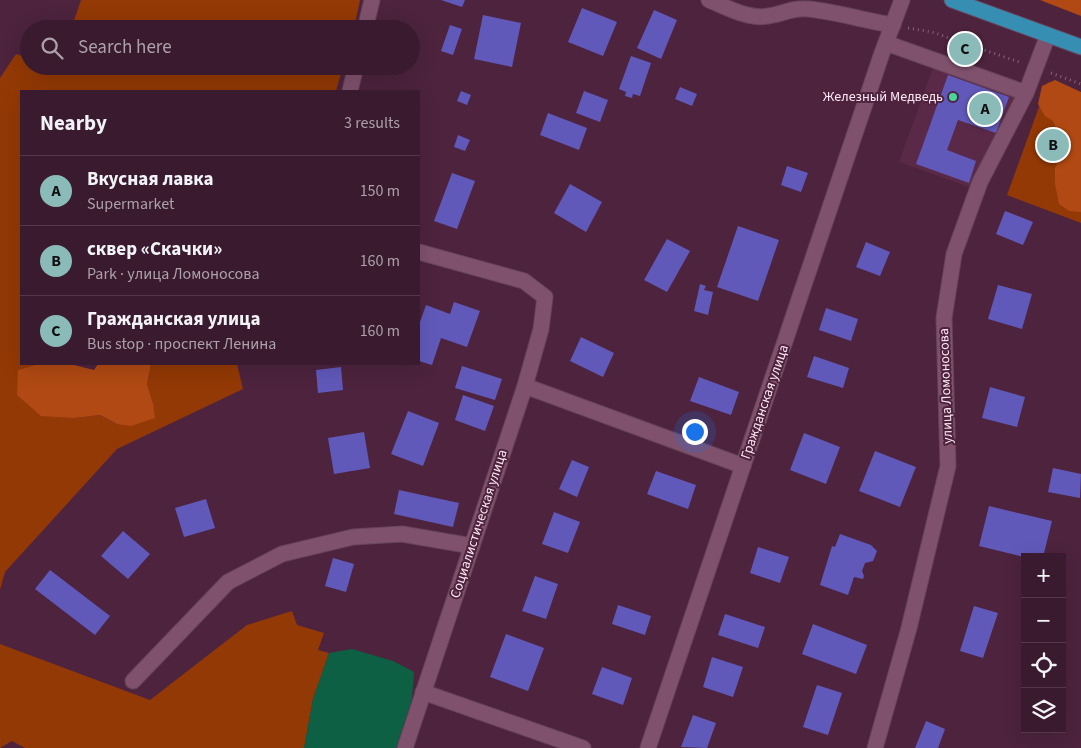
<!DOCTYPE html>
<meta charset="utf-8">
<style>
body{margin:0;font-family:"Source Sans 3",sans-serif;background:#45273a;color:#f1f3f6}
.controls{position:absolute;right:15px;bottom:15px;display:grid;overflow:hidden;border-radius:0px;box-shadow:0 5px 20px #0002}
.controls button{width:45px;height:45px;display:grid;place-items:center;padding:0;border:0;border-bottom:1px solid #54384a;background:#3a1a2e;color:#f1f3f6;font:25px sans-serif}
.you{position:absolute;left:694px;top:431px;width:18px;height:18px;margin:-12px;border:4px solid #fff;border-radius:50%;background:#1a73e8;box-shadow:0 0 0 8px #1a73e833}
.badge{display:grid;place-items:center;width:32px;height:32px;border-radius:50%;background:#8bbbb9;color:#111;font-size:16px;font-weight:700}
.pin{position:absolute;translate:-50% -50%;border:2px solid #fff;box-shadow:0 1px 5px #0006}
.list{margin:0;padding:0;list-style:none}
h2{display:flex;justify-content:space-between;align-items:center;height:65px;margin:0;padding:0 20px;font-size:21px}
h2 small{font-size:16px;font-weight:400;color:#aba1aa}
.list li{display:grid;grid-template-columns:32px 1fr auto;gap:15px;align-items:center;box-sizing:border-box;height:70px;padding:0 20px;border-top:1px solid #54384a}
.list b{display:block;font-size:19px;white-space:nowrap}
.list p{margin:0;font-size:16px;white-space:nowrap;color:#aba1aa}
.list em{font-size:16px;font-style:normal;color:#aba1aa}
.icon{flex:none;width:28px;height:28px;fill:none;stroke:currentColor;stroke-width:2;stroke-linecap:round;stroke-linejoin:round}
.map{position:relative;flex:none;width:1081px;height:748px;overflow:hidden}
.search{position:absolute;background:#3a1a2e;box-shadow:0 5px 20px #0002;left:20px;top:20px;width:400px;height:55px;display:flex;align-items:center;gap:12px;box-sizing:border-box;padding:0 18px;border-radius:28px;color:#aba1aa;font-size:19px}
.panel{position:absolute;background:#3a1a2e;box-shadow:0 5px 20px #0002;left:20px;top:90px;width:400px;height:275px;border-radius:0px}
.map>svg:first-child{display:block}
.built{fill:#5a2948}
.green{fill:#933905}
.forest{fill:#b04913}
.water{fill:#0d6043}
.building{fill:#6059ba}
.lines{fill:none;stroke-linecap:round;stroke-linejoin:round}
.minor-casing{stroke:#67445a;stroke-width:17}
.major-casing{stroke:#67445a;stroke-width:17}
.path{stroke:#876379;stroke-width:3;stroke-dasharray:1 4;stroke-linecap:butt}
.minor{stroke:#7f516d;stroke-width:15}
.major{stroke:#368eb3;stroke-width:15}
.poi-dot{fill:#47d49d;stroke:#4d233e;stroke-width:2}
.labels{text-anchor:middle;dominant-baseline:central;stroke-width:4;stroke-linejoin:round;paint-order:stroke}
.poi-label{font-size:14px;fill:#ffe8f4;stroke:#4d233e;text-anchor:end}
.street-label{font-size:14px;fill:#ffe8f4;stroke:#4d233e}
</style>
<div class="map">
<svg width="1081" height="748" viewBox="0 0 1081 748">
<rect width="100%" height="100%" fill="#4d233e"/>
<path class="built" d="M938,54L1020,83L1001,135L969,187L899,162Z"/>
<g class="green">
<path d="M81,0H360L354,29H71Z"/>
<path d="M16,54L29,58V66H343L336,91H21V364H38L18,370L75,418L100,415L117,424L153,403L147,384L151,364H237L243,389L117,449L5,572L0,590V78Z"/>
<path d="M1048,82L1081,95V223L1007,195Z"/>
<path d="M292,611L297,625L324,633L318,650L329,653L313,699L304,748H25L12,741L0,748V644L150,700L247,625Z"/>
</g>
<g class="forest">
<path d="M1040,0H1081V16Z"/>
<path d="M1055,80L1081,92V212L1069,211L1059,204L1055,184V168L1065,149L1053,121L1045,116L1038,104L1042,86Z"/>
<path d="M38,364H70L94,370L98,364H151L147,384L153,403L155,418L131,426L117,424L100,415L75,418L41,416L17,395L18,370Z"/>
</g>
<path class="water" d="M352,649L393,661L414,672L412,699L396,748H304L313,699L329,653Z"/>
<g class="building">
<path d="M441,0H465L462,7Z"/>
<path d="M582,8L617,22L603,56L568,42Z"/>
<path d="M654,10L677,20L661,59L637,48Z"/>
<path d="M483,15L521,23L512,67L474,59Z"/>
<path d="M450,25L462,29L453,55L441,51Z"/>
<path d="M631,56L651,63L640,96L633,94L632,98L625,96L626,92L619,89Z"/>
<path d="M948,75L1009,97L996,133L958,120L947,150L976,161L969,183L916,164Z"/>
<path d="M680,87L697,94L692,106L675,99Z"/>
<path d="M461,91L471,95L467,105L457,101Z"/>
<path d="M584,91L608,100L600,122L576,113Z"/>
<path d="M548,113L587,128L579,150L540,135Z"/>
<path d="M458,135L470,140L465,151L454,147Z"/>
<path d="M787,166L808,173L801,192L781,185Z"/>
<path d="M452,173L475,181L457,229L434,221Z"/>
<path d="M570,184L602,202L586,232L554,213Z"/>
<path d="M1005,211L1033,222L1023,245L996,234Z"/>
<path d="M738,226L779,240L758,301L717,287Z"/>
<path d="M667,239L690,251L667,292L644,280Z"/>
<path d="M866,242L890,252L880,276L856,267Z"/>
<path d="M700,284L706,286L704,290L713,292L708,315L694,311Z"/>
<path d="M998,285L1032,294L1022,329L988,319Z"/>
<path d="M454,302L480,311L467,347L441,338L432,365L419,361V325L426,305L450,314Z"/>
<path d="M826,308L858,319L851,341L819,330Z"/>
<path d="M581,337L614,353L603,377L570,361Z"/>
<path d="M814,356L849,368L843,388L807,377Z"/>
<path d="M462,366L502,379L495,400L455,388Z"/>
<path d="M341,367L343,390L318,393L316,370Z"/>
<path d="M699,377L739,392L731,415L690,401Z"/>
<path d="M990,387L1025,397L1017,427L982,418Z"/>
<path d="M463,395L494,406L485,431L455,420Z"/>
<path d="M408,411L439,423L423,466L391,454Z"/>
<path d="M364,432L370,468L334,474L328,438Z"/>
<path d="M804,433L840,447L826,484L790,470Z"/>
<path d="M875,451L916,467L900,507L859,491Z"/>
<path d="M572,460L589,467L577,497L559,489Z"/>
<path d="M1053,468L1081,474L1080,498L1048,492Z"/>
<path d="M656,471L696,485L688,509L647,494Z"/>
<path d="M399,490L459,503L453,527L394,514Z"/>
<path d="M206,499L215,528L184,537L175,508Z"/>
<path d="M989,506L1052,521L1043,557H1024L979,546Z"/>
<path d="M554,512L580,522L568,553L542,544Z"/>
<path d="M123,531L150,554L128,579L101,556Z"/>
<path d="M840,534L871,545L877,551L873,561L865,563L862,571L864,576L863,579L854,577L848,595L820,585L832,546L835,547Z"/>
<path d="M758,547L789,557L780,583L750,573Z"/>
<path d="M333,558L354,564L346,592L325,586Z"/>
<path d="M50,570L110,616L95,635L35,589Z"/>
<path d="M535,576L558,584L546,619L522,611Z"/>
<path d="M618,605L651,616L645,635L612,624Z"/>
<path d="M974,606L998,613L983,658L960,651Z"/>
<path d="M725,614L765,627L758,648L718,635Z"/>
<path d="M813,624L867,645L856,674L802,654Z"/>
<path d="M506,634L544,648L528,691L490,677Z"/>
<path d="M712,657L743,667L733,697L703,687Z"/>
<path d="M602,667L632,678L623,705L592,694Z"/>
<path d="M817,685L842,693L828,735L803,727Z"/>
<path d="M693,715L716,723L707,748L681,747Z"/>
<path d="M926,721L945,729L938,748H915Z"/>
</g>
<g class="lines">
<defs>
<g id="minor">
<path d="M709,0C726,7 749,20 768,16C783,14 793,7 809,9C838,12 865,21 893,25"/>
<path d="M365,29L372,0"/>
<path d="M886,43L1026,93"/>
<path d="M350,91L356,66"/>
<path d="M525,386L743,466"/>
<path d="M133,681L228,582L282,554L353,537L402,534L472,546"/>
<path d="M423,692L583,748"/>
<path d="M405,748L525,386L541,329L545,297L524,281L419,252"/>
<path d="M648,748L882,53L902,0"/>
<path d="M875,748L909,628L948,466L944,318L954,254L980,182L1026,93L1048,35"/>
</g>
<path id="major" d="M952,0L1081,47"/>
</defs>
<use href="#minor" class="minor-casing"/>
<use href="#major" class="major-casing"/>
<g class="path">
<path d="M908,28L932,32L1019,62"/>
<path d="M1051,73L1081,84"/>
</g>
<use href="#minor" class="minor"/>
<use href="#major" class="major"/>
</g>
<circle class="poi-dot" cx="953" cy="97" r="5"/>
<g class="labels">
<g class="poi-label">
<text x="943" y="97">Железный Медведь</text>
</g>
<g class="street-label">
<text transform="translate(946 386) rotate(-92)">улица Ломоносова</text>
<text transform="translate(765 402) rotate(-71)">Гражданская улица</text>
<text transform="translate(479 524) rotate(-72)">Социалистическая улица</text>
</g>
</g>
</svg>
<div class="controls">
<button>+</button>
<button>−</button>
<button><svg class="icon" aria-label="locate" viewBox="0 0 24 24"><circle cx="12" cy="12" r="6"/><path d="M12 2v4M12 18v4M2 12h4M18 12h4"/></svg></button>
<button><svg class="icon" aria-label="layers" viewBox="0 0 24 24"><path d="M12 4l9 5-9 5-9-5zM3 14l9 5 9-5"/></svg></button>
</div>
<div class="you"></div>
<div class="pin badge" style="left:985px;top:109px">A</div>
<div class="pin badge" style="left:1053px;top:145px">B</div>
<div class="pin badge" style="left:965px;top:49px">C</div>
<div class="search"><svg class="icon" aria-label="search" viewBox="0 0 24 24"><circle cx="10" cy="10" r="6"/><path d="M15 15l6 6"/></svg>Search here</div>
<section class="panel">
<h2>Nearby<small>3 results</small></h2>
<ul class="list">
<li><span class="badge">A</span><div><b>Вкусная лавка</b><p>Supermarket</p></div><em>150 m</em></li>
<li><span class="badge">B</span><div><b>сквер «Скачки»</b><p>Park · улица Ломоносова</p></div><em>160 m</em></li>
<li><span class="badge">C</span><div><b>Гражданская улица</b><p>Bus stop · проспект Ленина</p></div><em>160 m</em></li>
</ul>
</section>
</div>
